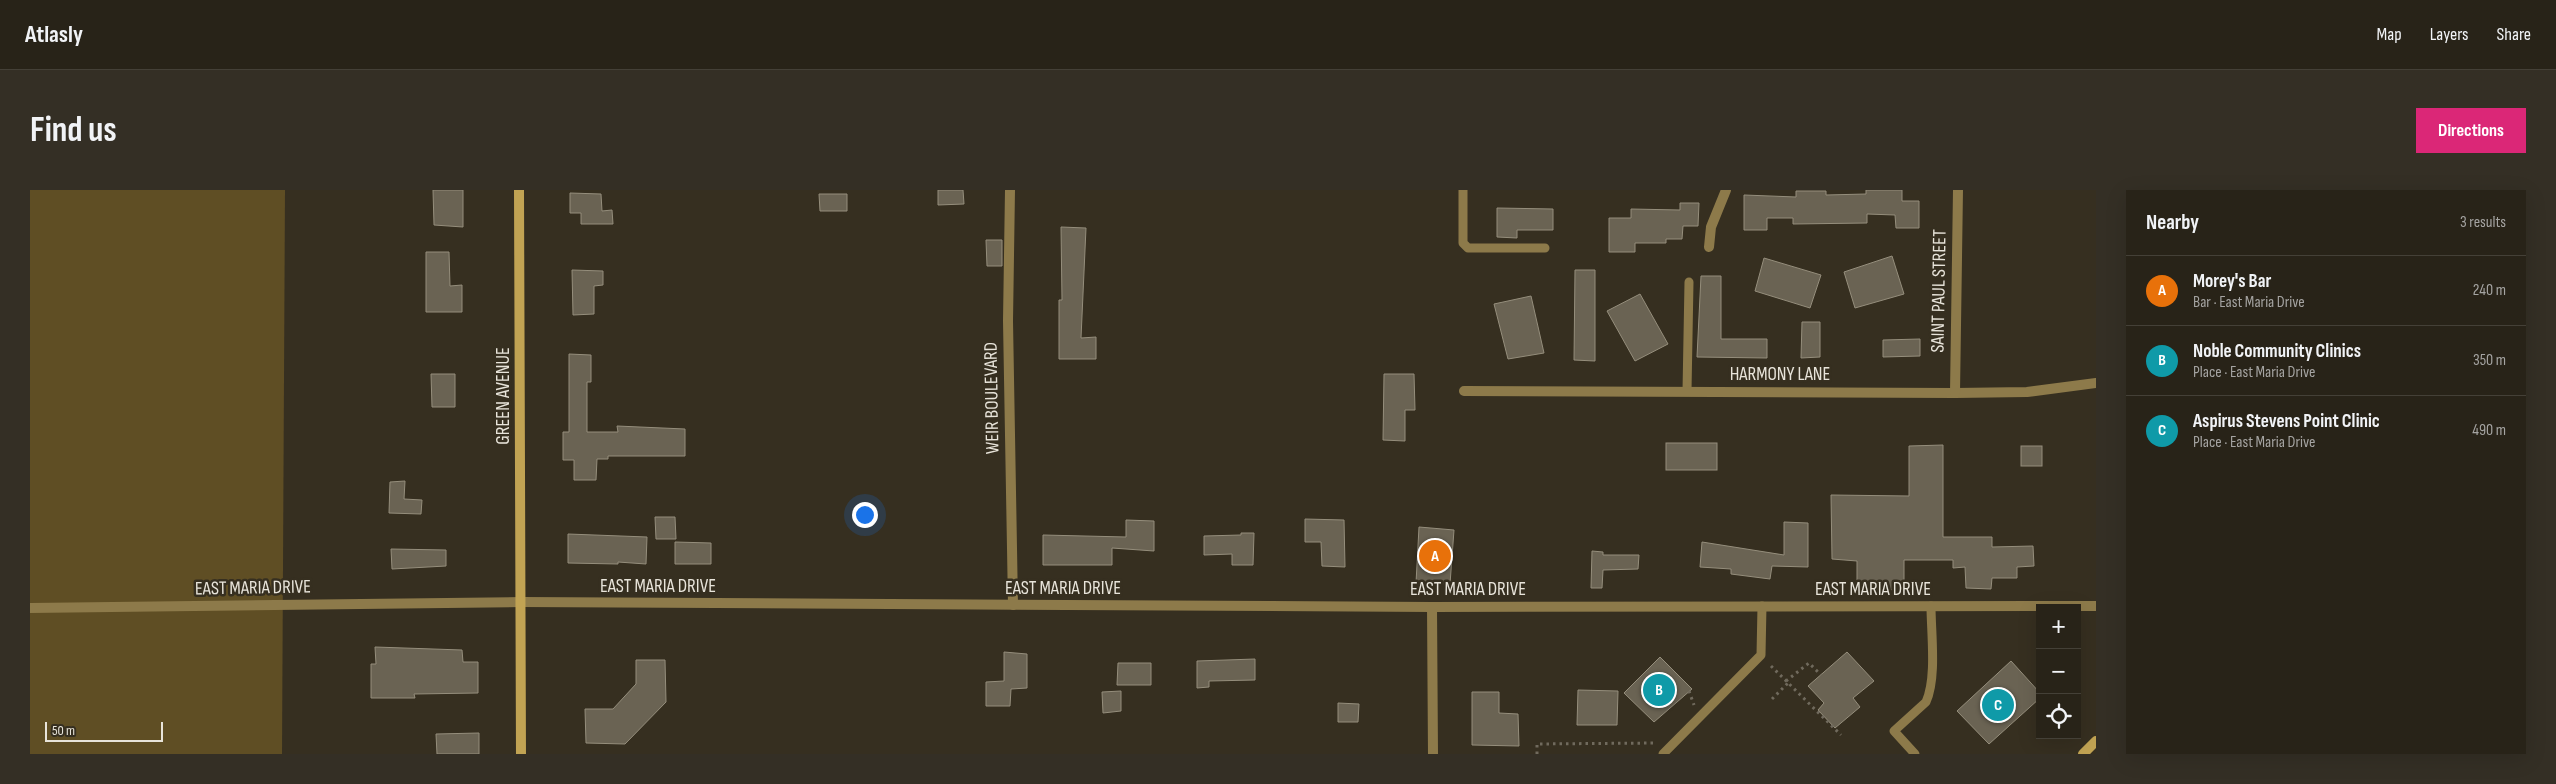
<!DOCTYPE html>
<meta charset="utf-8">
<style>
body{margin:0;font-family:"Sofia Sans Condensed",sans-serif;background:#342f25;color:#f1f3f6}
.controls{position:absolute;right:15px;bottom:15px;display:grid;overflow:hidden;border-radius:0px;box-shadow:0 5px 20px #0002}
.controls button{width:45px;height:45px;display:grid;place-items:center;padding:0;border:0;border-bottom:1px solid #444037;background:#282318;color:#f1f3f6;font:25px sans-serif}
.scale{position:absolute;left:15px;bottom:12px;width:118px;box-sizing:border-box;padding-left:5px;border:2px solid #e8e4da;border-top:0;font-size:14px;line-height:18px;white-space:nowrap;color:#e8e4da;-webkit-text-stroke:4px #362f20;paint-order:stroke}
.you{position:absolute;left:834px;top:324px;width:18px;height:18px;margin:-12px;border:4px solid #fff;border-radius:50%;background:#1a73e8;box-shadow:0 0 0 8px #1a73e833}
.badge{display:grid;place-items:center;width:32px;height:32px;border-radius:50%;background:#db2777;color:#fff;font-size:16px;font-weight:700}
.pin{position:absolute;translate:-50% -50%;border:2px solid #fff;box-shadow:0 1px 5px #0006}
.list{margin:0;padding:0;list-style:none}
h2{display:flex;justify-content:space-between;align-items:center;height:65px;margin:0;padding:0 20px;font-size:21px}
h2 small{font-size:16px;font-weight:400;color:#a5a4a2}
.list li{display:grid;grid-template-columns:32px 1fr auto;gap:15px;align-items:center;box-sizing:border-box;height:70px;padding:0 20px;border-top:1px solid #444037}
.list b{display:block;font-size:19px;white-space:nowrap}
.list p{margin:0;font-size:16px;white-space:nowrap;color:#a5a4a2}
.list em{font-size:16px;font-style:normal;color:#a5a4a2}
.icon{flex:none;width:28px;height:28px;fill:none;stroke:currentColor;stroke-width:2;stroke-linecap:round;stroke-linejoin:round}
.map{position:relative;flex:none;width:2066px;height:564px;overflow:hidden;border-radius:0px}
header{display:flex;align-items:center;gap:30px;box-sizing:border-box;height:70px;padding:0 25px;background:#282318;border-bottom:1px solid #444037}
header strong{font-size:24px}
nav{display:flex;gap:28px;margin-inline-start:auto;font-size:18px}
.intro{display:flex;align-items:center;justify-content:space-between;box-sizing:border-box;height:120px;padding:0 30px}
h1{margin:0;font-size:35px}
.button{padding:12px 22px;border-radius:0px;background:#db2777;color:#fff;font-size:18px;font-weight:700}
main{display:flex;gap:30px;padding:0 30px}
aside{flex:1;background:#282318;border-radius:0px;box-shadow:0 5px 20px #0002}
.map>svg:first-child{display:block}
.green{fill:#5f4e24}
.building{fill:#6a6353;stroke:#958e7c}
.lines{fill:none;stroke-linecap:round;stroke-linejoin:round}
.path{stroke:#706a5d;stroke-width:3;stroke-dasharray:2.5 4;stroke-linecap:butt}
.lane{stroke:#8d7a4a;stroke-width:9}
.street{stroke:#8d7a4a;stroke-width:10}
.secondary{stroke:#c1a353;stroke-width:10}
.labels{text-anchor:middle;dominant-baseline:central;stroke-width:5;stroke-linejoin:round;paint-order:stroke}
.street-label{font-size:19px;fill:#e8e4da;stroke:#362f20}
</style>
<header>
<strong>Atlasly</strong>
<nav><a>Map</a><a>Layers</a><a>Share</a></nav>
</header>
<div class="intro"><h1>Find us</h1><a class="button">Directions</a></div>
<main>
<div class="map">
<svg width="2066" height="564" viewBox="0 0 2066 564">
<rect width="100%" height="100%" fill="#362f20"/>
<path class="green" d="M0,0H255L252,564H0Z"/>
<g class="building">
<path d="M403,0H433V37L404,35Z"/>
<path d="M908,0H933L934,14L908,15Z"/>
<path d="M1836,0H1872V11H1889V38H1866L1865,25L1837,24V33L1763,34V28H1737V40H1714V5L1766,7V1H1796V5L1836,4Z"/>
<path d="M540,3L571,4L572,21L582,20L583,34H551V23H540Z"/>
<path d="M789,4H817V21H790Z"/>
<path d="M1650,13H1669L1668,36H1653L1652,49H1636V53H1605V62H1579V28H1601V19L1650,20Z"/>
<path d="M1467,18L1523,19V40H1487V48L1467,47Z"/>
<path d="M1031,37L1056,38L1051,148L1066,147V169H1029V110H1032Z"/>
<path d="M956,50H972V76H957Z"/>
<path d="M396,62H419L420,96L432,95V122H396Z"/>
<path d="M1862,66L1874,104L1825,118L1814,82Z"/>
<path d="M1734,68L1791,85L1780,118L1725,101Z"/>
<path d="M542,80L573,81V95L564,96V124L543,125Z"/>
<path d="M1545,80H1565V171L1544,170Z"/>
<path d="M1671,86H1691V149H1737V168L1667,167Z"/>
<path d="M1610,104L1638,154L1605,171L1577,121Z"/>
<path d="M1501,106L1514,163L1478,169L1464,114Z"/>
<path d="M1772,132H1790V167L1771,168Z"/>
<path d="M1890,149V166L1853,167V150Z"/>
<path d="M539,164L561,165V192H557V242H588L587,236L655,239V266H578V269H567L566,290H544V270H533V242H539Z"/>
<path d="M401,184H425V217H402Z"/>
<path d="M1354,184H1384L1385,220H1375V251L1353,250Z"/>
<rect x="1636" y="253" width="51" height="27"/>
<path d="M1913,255V347H1962V357L2003,356L2004,376L1987,377V388H1962L1961,399L1936,398L1935,377L1923,378V370H1874V400L1827,399V371L1802,369L1801,305L1879,306V256Z"/>
<rect x="1991" y="256" width="21" height="20"/>
<path d="M375,291L374,309L392,310L391,324L359,323L360,292Z"/>
<path d="M625,327H645L646,349H626Z"/>
<path d="M1275,329L1314,330L1315,377L1292,376L1291,352H1275Z"/>
<path d="M1096,330L1124,331V361L1082,358V375H1013V345L1096,347Z"/>
<path d="M1754,332L1778,333V377L1742,376L1740,389L1701,384V379L1670,377L1672,352L1754,365Z"/>
<path d="M1389,337L1424,340L1420,394L1386,393Z"/>
<path d="M1211,343H1224L1223,375H1202V364L1174,365V346L1211,345Z"/>
<path d="M538,344L617,347L616,374L588,372V374L538,373Z"/>
<path d="M645,352L681,353V374H645Z"/>
<path d="M361,359L416,360V376L362,379Z"/>
<path d="M1562,361L1573,362V365H1609L1608,379L1573,380L1572,398H1561Z"/>
<path d="M345,457L432,460L433,472H448V503L384,504L385,508H341V474H346Z"/>
<path d="M974,462L997,464V498L981,499L980,516H956V492L974,491Z"/>
<path d="M1817,462L1844,491L1823,508L1830,517L1805,538L1788,520L1794,513L1778,496Z"/>
<path d="M1630,467L1662,499L1624,532L1594,503Z"/>
<path d="M1225,469V490L1179,491V497L1167,498V471Z"/>
<path d="M606,470H635L636,512L595,554L556,553L555,519H583L606,494Z"/>
<path d="M1981,471L2010,503V508L1959,554L1927,521Z"/>
<path d="M1088,473H1121V495H1087Z"/>
<path d="M1548,500L1588,501L1587,535H1547Z"/>
<path d="M1091,501V521L1073,523L1072,502Z"/>
<path d="M1442,502H1469V523L1488,524L1489,556L1442,555Z"/>
<path d="M1308,513L1329,514L1328,532H1308Z"/>
<path d="M449,543V564H407L406,544Z"/>
</g>
<g class="lines">
<g class="path">
<path d="M1741,476L1811,545"/>
<path d="M1756,491L1779,473L1791,485"/>
<path d="M1659,501L1664,515"/>
<path d="M1742,509L1758,493"/>
<path d="M1507,564V554L1625,553"/>
</g>
<g class="lane">
<path d="M1433,0V53L1438,58H1515"/>
<path d="M1657,201L1659,92"/>
<path d="M1633,564L1731,465L1732,416"/>
<path d="M1885,564L1864,541L1896,512C1907,488 1901,443 1901,416"/>
</g>
<g class="street">
<path d="M980,0L978,131L983,415"/>
<path d="M1679,57L1681,37L1696,0"/>
<path d="M1434,201L1925,203L1997,202L2066,193"/>
<path d="M1925,203L1928,0"/>
<path d="M1402,417L1403,564"/>
<path d="M0,418L491,412L1402,417L2066,416"/>
</g>
<g class="secondary">
<path d="M489,0L491,564"/>
<path d="M2053,564L2066,551"/>
</g>
</g>
<g class="labels">
<g class="street-label">
<text transform="translate(1909 101) rotate(-89)">SAINT PAUL STREET</text>
<text x="1750" y="184">HARMONY LANE</text>
<text transform="translate(473 206) rotate(-90)">GREEN AVENUE</text>
<text transform="translate(962 208) rotate(-91)">WEIR BOULEVARD</text>
<text x="628" y="396">EAST MARIA DRIVE</text>
<text transform="translate(223 398) rotate(-1)">EAST MARIA DRIVE</text>
<text x="1033" y="398">EAST MARIA DRIVE</text>
<text x="1438" y="399">EAST MARIA DRIVE</text>
<text x="1843" y="399">EAST MARIA DRIVE</text>
</g>
</g>
</svg>
<div class="controls">
<button>+</button>
<button>−</button>
<button><svg class="icon" aria-label="locate" viewBox="0 0 24 24"><circle cx="12" cy="12" r="6"/><path d="M12 2v4M12 18v4M2 12h4M18 12h4"/></svg></button>
</div>
<div class="scale">50 m</div>
<div class="you"></div>
<div class="pin badge" style="left:1405px;top:366px;background:#e8710a">A</div>
<div class="pin badge" style="left:1629px;top:500px;background:#0f9aa8">B</div>
<div class="pin badge" style="left:1968px;top:515px;background:#0f9aa8">C</div>
</div>
<aside>
<h2>Nearby<small>3 results</small></h2>
<ul class="list">
<li><span class="badge" style="background:#e8710a">A</span><div><b>Morey's Bar</b><p>Bar · East Maria Drive</p></div><em>240 m</em></li>
<li><span class="badge" style="background:#0f9aa8">B</span><div><b>Noble Community Clinics</b><p>Place · East Maria Drive</p></div><em>350 m</em></li>
<li><span class="badge" style="background:#0f9aa8">C</span><div><b>Aspirus Stevens Point Clinic</b><p>Place · East Maria Drive</p></div><em>490 m</em></li>
</ul>
</aside>
</main>
